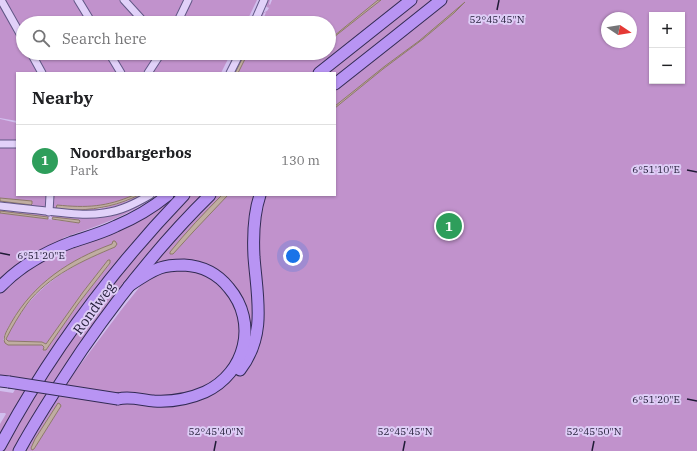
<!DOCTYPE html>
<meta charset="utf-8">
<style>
body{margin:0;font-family:"IBM Plex Serif",serif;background:#f6f6f6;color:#202124}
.controls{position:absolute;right:12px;top:12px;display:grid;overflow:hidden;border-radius:0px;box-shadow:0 1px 3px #0004}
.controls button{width:36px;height:36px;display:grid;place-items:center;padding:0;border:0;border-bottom:1px solid #e0e0e0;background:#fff;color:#202124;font:20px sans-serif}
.compass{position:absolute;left:601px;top:12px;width:36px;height:36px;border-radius:50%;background:#fff;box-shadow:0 1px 3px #0004;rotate:102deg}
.you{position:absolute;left:293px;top:256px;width:14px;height:14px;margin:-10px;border:3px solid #fff;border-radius:50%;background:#1a73e8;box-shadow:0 0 0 6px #1a73e833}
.badge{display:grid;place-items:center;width:26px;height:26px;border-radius:50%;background:#1a73e8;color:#fff;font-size:13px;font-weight:700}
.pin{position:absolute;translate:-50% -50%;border:2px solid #fff;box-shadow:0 1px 4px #0006}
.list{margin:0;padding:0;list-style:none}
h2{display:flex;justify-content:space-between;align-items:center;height:52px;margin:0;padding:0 16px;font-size:17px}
h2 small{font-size:13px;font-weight:400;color:#757577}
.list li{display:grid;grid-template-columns:26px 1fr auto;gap:12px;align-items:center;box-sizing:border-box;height:72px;padding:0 16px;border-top:1px solid #e0e0e0}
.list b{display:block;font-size:15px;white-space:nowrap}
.list p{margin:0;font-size:13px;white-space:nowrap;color:#757577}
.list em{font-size:13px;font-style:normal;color:#757577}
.icon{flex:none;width:22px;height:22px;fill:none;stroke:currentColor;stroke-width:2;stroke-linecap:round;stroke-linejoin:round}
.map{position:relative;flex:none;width:697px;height:451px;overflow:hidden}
.search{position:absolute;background:#fff;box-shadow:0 1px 3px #0004;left:16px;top:16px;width:320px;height:44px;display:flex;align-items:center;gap:10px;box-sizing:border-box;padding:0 14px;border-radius:22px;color:#757577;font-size:15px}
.panel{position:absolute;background:#fff;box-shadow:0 1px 3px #0004;left:16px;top:72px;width:320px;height:124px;border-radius:0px}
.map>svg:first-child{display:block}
.green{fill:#c192cc;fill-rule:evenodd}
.water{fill:#c0ada1;stroke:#8d7969}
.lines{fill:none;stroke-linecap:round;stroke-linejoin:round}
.minor-casing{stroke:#615786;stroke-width:9}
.primary-casing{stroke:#322b54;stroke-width:13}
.minor{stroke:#e1d1f9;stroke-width:7}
.primary{stroke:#b894f3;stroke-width:11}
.primary-bridge-casing{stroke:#322b54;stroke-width:13;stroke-linecap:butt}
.primary-bridge{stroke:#b894f3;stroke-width:11}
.ticks{fill:none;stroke:#201b36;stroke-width:1.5}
.labels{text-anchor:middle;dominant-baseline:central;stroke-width:4;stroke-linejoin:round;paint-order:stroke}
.street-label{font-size:14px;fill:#201b36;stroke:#decdf6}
.ticks-label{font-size:10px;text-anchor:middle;fill:#201b36;stroke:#decdf6;stroke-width:4;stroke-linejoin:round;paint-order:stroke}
</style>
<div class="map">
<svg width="697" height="451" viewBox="0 0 697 451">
<rect width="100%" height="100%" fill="#d1beee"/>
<g class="green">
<path d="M5,0H74L88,23H23V33Z"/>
<path d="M81,0H120L140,23H95Z"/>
<path d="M128,0H184L173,23H148Z"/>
<path d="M191,0H257L246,23H180Z"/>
<path d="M266,0H270L269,4L270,5L272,0H697V451H24L59,393L122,309L146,279L148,270L182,217L23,434L13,451H2L13,431L54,363L159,215L0,435V424L6,414L5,413H0V391L13,393L22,378L7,376V377L0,375V290L16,276L95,231L0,283V213L79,223V220L51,217V214L93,217L153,195H157C128,216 97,226 63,238L64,240L114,221L165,195H335V73H237L247,53H329V23H262L266,12L264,13L259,23H256L260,14L267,11L269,8L265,6ZM652,15H682V81H652ZM607,18H631V42H607ZM199,219L204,220L173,254L170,252ZM113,241L115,247C66,267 29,289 6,339L8,341L42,342L46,344L83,292L108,260L110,263L78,304L46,350H44L43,349L44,347L43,345H14L3,340C5,332 10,325 14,318C36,282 74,258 112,244ZM58,403L61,406L34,449H31L35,439Z"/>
<path d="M0,4L23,45V53H27L38,73H17V121L0,118Z"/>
<path d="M34,53H106L118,73H45Z"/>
<path d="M113,53H158L144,73H125Z"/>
<path d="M165,53H231L221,73H151Z"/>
<path d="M0,119L17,123V141H0Z"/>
<path d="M0,147H17V195H46L45,206L41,209L0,204V201L31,205L32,203L31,201L0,198Z"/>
<path d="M52,195H134C108,207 86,208 57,205L91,209H100L127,201L139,195H146L137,200L103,211L53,210L51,206Z"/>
<path d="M0,208L49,214V217L0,211Z"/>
</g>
<g class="water">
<path d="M378,0H381L329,41V40Z"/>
<path d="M465,2L454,13L423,39L383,69L335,108V106L385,66L419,41Z"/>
<path d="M245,53H248L238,73H235Z"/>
<path d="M134,195H139C119,205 99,209 78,210C70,210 62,210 56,208L57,205C87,208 106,207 134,195Z"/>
<path d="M222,195H228L193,232L173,254H170V252C186,232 204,213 222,195Z"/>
<path d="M0,198L32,201V204L31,205L0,201Z"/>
<path d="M0,211L48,217V219L0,213Z"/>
<path d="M53,217L79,220L80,221L79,223L52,219Z"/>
<path d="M113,241H115L117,244L115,247C84,260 48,276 27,304C19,315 12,327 6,339L8,341L42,342L46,344L83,292L108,260H110V263L78,304L46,350H43L44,347L42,345H8L5,343C2,337 8,329 11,323C34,283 69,260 112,244Z"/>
<path d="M58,403L60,404L61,406L34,449L32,450L31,448L35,439Z"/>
</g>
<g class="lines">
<defs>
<g id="minor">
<path d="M1,0L23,39"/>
<path d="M78,0L92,23"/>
<path d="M124,0L145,23"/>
<path d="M177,23L188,0"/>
<path d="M254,23L264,0"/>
<path d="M31,53L42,73"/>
<path d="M109,53L121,73"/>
<path d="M148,73L161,53"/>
<path d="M230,73L240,53"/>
<path d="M0,144H17"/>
<path d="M0,206C15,208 31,209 46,211C65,213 85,216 104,213C121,211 136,203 150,195"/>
<path d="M49,212L50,195"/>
</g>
<g id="primary">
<path d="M319,73L411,0"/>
<path d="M335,84L392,39L441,0"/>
<path d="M0,287C20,266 45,252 72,242C87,237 102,233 116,226C135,218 152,208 168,195"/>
<path d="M240,370C267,335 257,297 254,257C253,238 254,213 260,195"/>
<path d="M0,381L9,382"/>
<path d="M118,399C130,396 142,400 154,401C171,402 189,399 205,392C246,373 258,322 229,288C218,274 202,266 184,265C176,265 168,265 160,268C149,272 139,279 129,286"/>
<path d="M0,446C49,354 112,270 184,195"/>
<path d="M19,451C38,416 60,383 82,350C120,295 162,242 210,195"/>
</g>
</defs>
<use href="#minor" class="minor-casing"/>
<use href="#primary" class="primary-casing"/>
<use href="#minor" class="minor"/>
<use href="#primary" class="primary"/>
<defs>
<path id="primary-bridge" d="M9,382L118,399"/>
</defs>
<use href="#primary-bridge" class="primary-bridge-casing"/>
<use href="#primary-bridge" class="primary-bridge"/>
</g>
<path class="ticks" d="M497,10L499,0M687,170L697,172M0,253L10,255M687,399L697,401M214,451L216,441M403,451L405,441M592,451L594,441"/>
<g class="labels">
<g class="street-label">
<text transform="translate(94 308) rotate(-54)">Rondweg</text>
</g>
</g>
<g class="ticks-label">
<text x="497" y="23">52°45'45"N</text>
<text x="656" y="173">6°51'10"E</text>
<text x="41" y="259">6°51'20"E</text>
<text x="656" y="403">6°51'20"E</text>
<text x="216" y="435">52°45'40"N</text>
<text x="405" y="435">52°45'45"N</text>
<text x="594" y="435">52°45'50"N</text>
</g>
</svg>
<div class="controls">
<button>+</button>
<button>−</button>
</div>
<svg class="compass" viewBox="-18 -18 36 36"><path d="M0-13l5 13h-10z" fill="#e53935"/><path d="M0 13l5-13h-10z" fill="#757577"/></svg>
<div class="you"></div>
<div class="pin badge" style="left:449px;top:226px;background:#2e9e5b">1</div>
<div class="search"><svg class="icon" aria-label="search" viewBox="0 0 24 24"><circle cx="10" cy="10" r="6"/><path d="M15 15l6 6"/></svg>Search here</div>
<section class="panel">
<h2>Nearby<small></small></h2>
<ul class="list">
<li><span class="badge" style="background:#2e9e5b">1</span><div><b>Noordbargerbos</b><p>Park</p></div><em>130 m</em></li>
</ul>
</section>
</div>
